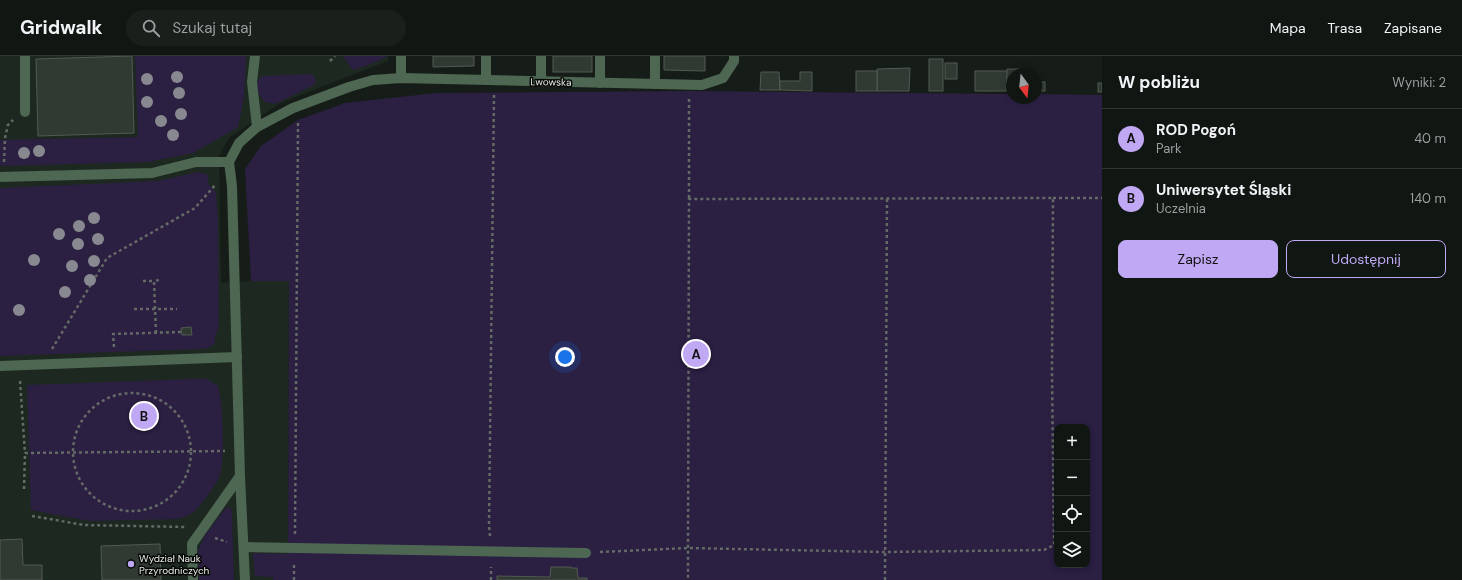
<!DOCTYPE html>
<html lang="pl">
<meta charset="utf-8">
<style>
body{margin:0;font-family:"DM Sans",sans-serif;background:#191f1b;color:#f1f3f6}
.controls{position:absolute;right:12px;bottom:12px;display:grid;overflow:hidden;border-radius:8px;box-shadow:0 2px 6px #0003}
.controls button{width:36px;height:36px;display:grid;place-items:center;padding:0;border:0;border-bottom:1px solid #303532;background:#101612;color:#f1f3f6;font:20px sans-serif}
.compass{position:absolute;left:1006px;top:12px;width:36px;height:36px;border-radius:50%;background:#101612;box-shadow:0 2px 6px #0003;rotate:165deg}
.you{position:absolute;left:565px;top:301px;width:14px;height:14px;margin:-10px;border:3px solid #fff;border-radius:50%;background:#1a73e8;box-shadow:0 0 0 6px #1a73e833}
.badge{display:grid;place-items:center;width:26px;height:26px;border-radius:50%;background:#c0a8f4;color:#111;font-size:13px;font-weight:700}
.pin{position:absolute;translate:-50% -50%;border:2px solid #fff;box-shadow:0 1px 4px #0006}
.list{margin:0;padding:0;list-style:none}
h2{display:flex;justify-content:space-between;align-items:center;height:52px;margin:0;padding:0 16px;font-size:17px}
h2 small{font-size:13px;font-weight:400;color:#9c9f9f}
.list li{display:grid;grid-template-columns:26px 1fr auto;gap:12px;align-items:center;box-sizing:border-box;height:60px;padding:0 16px;border-top:1px solid #303532}
.list b{display:block;font-size:15px;white-space:nowrap}
.list p{margin:0;font-size:13px;white-space:nowrap;color:#9c9f9f}
.list em{font-size:13px;font-style:normal;color:#9c9f9f}
.actions{display:flex;gap:8px;padding:12px 16px}
.actions a{flex:1;padding:9px 0;border:1px solid #c0a8f4;border-radius:8px;text-align:center;font-size:14px;color:#c0a8f4}
.actions .main{background:#c0a8f4;color:#111}
.icon{flex:none;width:22px;height:22px;fill:none;stroke:currentColor;stroke-width:2;stroke-linecap:round;stroke-linejoin:round}
.map{position:relative;flex:none;width:1102px;height:524px;overflow:hidden}
header{display:flex;align-items:center;gap:24px;box-sizing:border-box;height:56px;padding:0 20px;background:#101612;border-bottom:1px solid #303532}
header strong{font-size:19px}
nav{display:flex;gap:22px;margin-inline-start:auto;font-size:14px}
.search{width:280px;height:36px;background:#191f1b;display:flex;align-items:center;gap:10px;box-sizing:border-box;padding:0 14px;border-radius:22px;color:#9c9f9f;font-size:15px}
main{display:flex}
aside{flex:1;background:#101612}
.map>svg:first-child{display:block}
.built{fill:#1d2920}
.green{fill:#2b1f42;fill-rule:evenodd}
.building{fill:#313933;stroke:#525a53}
.lines{fill:none;stroke-linecap:round;stroke-linejoin:round}
.path{stroke:#646a65;stroke-width:2.5;stroke-dasharray:3 3;stroke-linecap:butt}
.minor{stroke:#4d6753;stroke-width:10}
.tree{fill:#888990}
.poi-dot{fill:#c0a8f4;stroke:#050705;stroke-width:1.5}
.labels{text-anchor:middle;dominant-baseline:central;stroke-width:3;stroke-linejoin:round;paint-order:stroke}
.street-label{font-size:10px;fill:#e7ece8;stroke:#050705}
.poi-label{font-size:10px;fill:#e7ece8;stroke:#050705;text-anchor:start}
</style>
<header>
<strong>Gridwalk</strong>
<div class="search"><svg class="icon" aria-label="search" viewBox="0 0 24 24"><circle cx="10" cy="10" r="6"/><path d="M15 15l6 6"/></svg>Szukaj tutaj</div>
<nav><a>Mapa</a><a>Trasa</a><a>Zapisane</a></nav>
</header>
<main>
<div class="map">
<svg width="1102" height="524" viewBox="0 0 1102 524">
<rect width="100%" height="100%" fill="#161d18"/>
<path class="built" d="M0,0H388V5L280,47L229,82L219,100L221,227L251,225H289L288,524H0Z"/>
<g class="green">
<path d="M135,0H246L244,41L238,71L193,97L148,106L0,110V84L138,81Z"/>
<path d="M343,0H386V1L366,10L353,14Z"/>
<path d="M313,18L316,25L314,29L275,48L265,46L256,35L258,24L263,20Z"/>
<path d="M689,35L1012,38V42H1036V38L1102,39V524H273V521L255,520L253,497L288,498L289,225H251L245,113L261,90L298,64L345,47L437,37ZM1057,371H1087V509H1057Z"/>
<path d="M198,116L207,118L209,129L216,136L218,164L219,271L215,280V288L208,292L200,293L0,300V132L158,125Z"/>
<path d="M193,323H207L218,330C223,347 225,401 220,419C218,427 198,454 191,458C187,460 183,461 179,463L90,465L31,454L27,329Z"/>
<path d="M230,451L232,456L234,524H199L198,495L205,479L226,452Z"/>
</g>
<g class="building">
<path d="M132,0L134,77L38,80L36,3Z"/>
<path d="M433,0H474V10L433,11Z"/>
<rect x="553" y="0" width="39" height="16"/>
<path d="M664,0H705V15L664,14Z"/>
<rect x="929" y="3" width="14" height="32"/>
<rect x="945" y="7" width="12" height="16"/>
<path d="M910,12L909,35H877V13Z"/>
<path d="M1007,13H1020V18H1012V35H1006Z"/>
<rect x="856" y="15" width="21" height="20"/>
<path d="M975,15H1007L1006,35H975Z"/>
<path d="M761,16H779L780,34H760Z"/>
<path d="M800,16H812V35L780,34V25H800Z"/>
<rect x="1036" y="26" width="4" height="9"/>
<rect x="1040" y="26" width="5" height="9"/>
<rect x="1098" y="27" width="4" height="9"/>
<path d="M191,271L192,279H182L181,272Z"/>
<path d="M22,483L23,509H42V524H0V484Z"/>
<path d="M160,488L161,524H102L101,490Z"/>
<path d="M551,511H571V512H577L578,522H587V524H497V520L550,521Z"/>
</g>
<g class="lines">
<g class="path">
<path d="M330,5L335,0"/>
<path d="M689,43V143"/>
<path d="M4,106L5,82L8,69L13,64"/>
<path d="M1053,142H1102"/>
<path d="M143,225H154"/>
<path d="M134,253H177"/>
<path d="M156,277L154,225L159,224"/>
<path d="M114,291L113,278L181,276"/>
<path d="M52,293L107,202L195,152L216,128"/>
<path d="M20,325L25,397"/>
<circle cx="132" cy="396" r="59"/>
<path d="M24,433L25,397L225,395"/>
<path d="M32,460L84,469L186,471"/>
<path d="M295,478L298,67"/>
<path d="M490,480L489,469L494,39"/>
<path d="M215,482L227,486"/>
<path d="M600,496L688,492L884,496L1044,494L1054,489L1052,316L1053,142L689,143L688,492V524"/>
<path d="M294,524V507"/>
<path d="M491,524V511"/>
<path d="M885,524L887,142"/>
</g>
<g class="minor">
<path d="M25,0V56"/>
<path d="M255,0L252,26L257,71"/>
<path d="M541,0V25"/>
<path d="M401,22V0"/>
<path d="M486,24V0"/>
<path d="M600,27V0"/>
<path d="M655,28V0"/>
<path d="M0,121L152,117L196,106H229"/>
<path d="M0,310L237,301"/>
<path d="M244,491L586,497"/>
<path d="M193,524L192,488L240,420"/>
<path d="M245,524L240,420L232,130L229,106L239,87L257,71L293,52L349,31L373,24L401,22L702,29L723,22L734,5V0"/>
</g>
</g>
<g class="tree">
<circle cx="177" cy="21" r="6"/>
<circle cx="147" cy="23" r="6"/>
<circle cx="179" cy="37" r="6"/>
<circle cx="147" cy="46" r="6"/>
<circle cx="181" cy="58" r="6"/>
<circle cx="161" cy="65" r="6"/>
<circle cx="173" cy="79" r="6"/>
<circle cx="39" cy="95" r="6"/>
<circle cx="24" cy="97" r="6"/>
<circle cx="94" cy="162" r="6"/>
<circle cx="79" cy="170" r="6"/>
<circle cx="59" cy="178" r="6"/>
<circle cx="98" cy="183" r="6"/>
<circle cx="78" cy="188" r="6"/>
<circle cx="34" cy="204" r="6"/>
<circle cx="94" cy="205" r="6"/>
<circle cx="72" cy="210" r="6"/>
<circle cx="90" cy="224" r="6"/>
<circle cx="65" cy="236" r="6"/>
<circle cx="19" cy="254" r="6"/>
</g>
<circle class="poi-dot" cx="131" cy="508" r="4"/>
<g class="labels">
<g class="street-label">
<text transform="translate(551 26) rotate(1)">Lwowska</text>
</g>
<g class="poi-label">
<text x="139" y="502">Wydział Nauk<tspan x="139" dy="12">Przyrodniczych</tspan></text>
</g>
</g>
</svg>
<div class="controls">
<button>+</button>
<button>−</button>
<button><svg class="icon" aria-label="locate" viewBox="0 0 24 24"><circle cx="12" cy="12" r="6"/><path d="M12 2v4M12 18v4M2 12h4M18 12h4"/></svg></button>
<button><svg class="icon" aria-label="layers" viewBox="0 0 24 24"><path d="M12 4l9 5-9 5-9-5zM3 14l9 5 9-5"/></svg></button>
</div>
<svg class="compass" viewBox="-18 -18 36 36"><path d="M0-13l5 13h-10z" fill="#e53935"/><path d="M0 13l5-13h-10z" fill="#9c9f9f"/></svg>
<div class="you"></div>
<div class="pin badge" style="left:696px;top:298px">A</div>
<div class="pin badge" style="left:144px;top:360px">B</div>
</div>
<aside>
<h2>W pobliżu<small>Wyniki: 2</small></h2>
<ul class="list">
<li><span class="badge">A</span><div><b>ROD Pogoń</b><p>Park</p></div><em>40 m</em></li>
<li><span class="badge">B</span><div><b>Uniwersytet Śląski</b><p>Uczelnia</p></div><em>140 m</em></li>
</ul>
<div class="actions"><a class="main">Zapisz</a><a>Udostępnij</a></div>
</aside>
</main>
